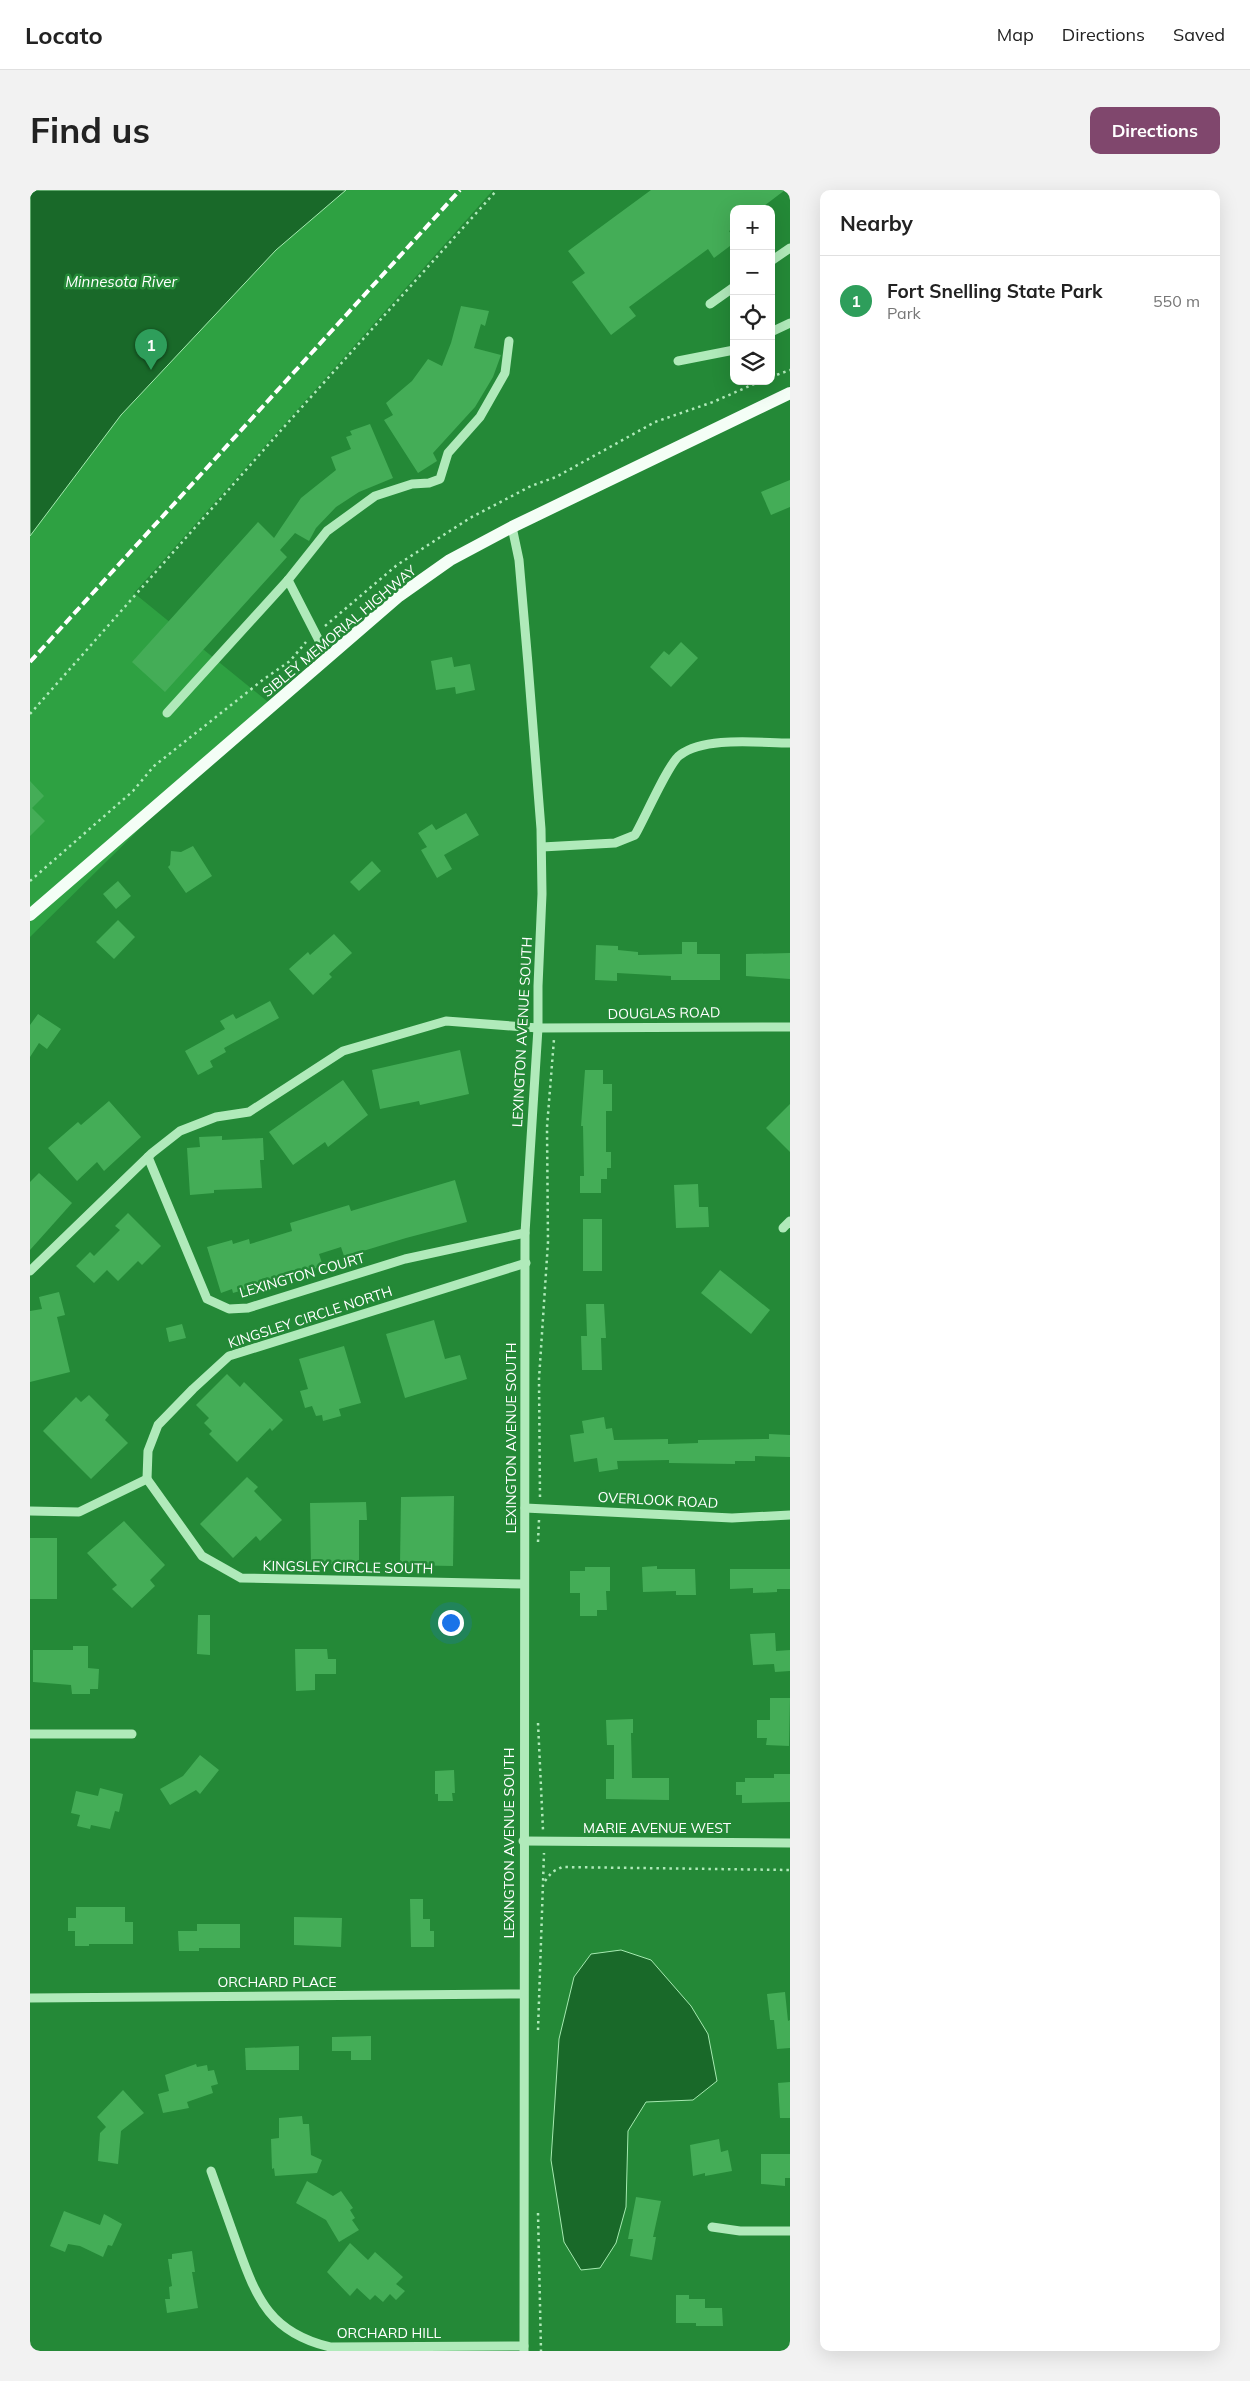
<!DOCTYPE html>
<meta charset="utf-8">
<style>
body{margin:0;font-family:Mulish,sans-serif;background:#f2f2f2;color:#222}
.controls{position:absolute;right:15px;top:15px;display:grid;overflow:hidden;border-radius:10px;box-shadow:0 5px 20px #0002}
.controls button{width:45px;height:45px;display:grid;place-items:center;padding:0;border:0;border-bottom:1px solid #e0e0e0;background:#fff;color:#222;font:25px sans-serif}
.you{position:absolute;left:420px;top:1432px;width:18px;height:18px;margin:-12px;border:4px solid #fff;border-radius:50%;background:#1a73e8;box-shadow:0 0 0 8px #1a73e833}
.badge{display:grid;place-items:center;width:32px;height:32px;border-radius:50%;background:#80476d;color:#fff;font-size:16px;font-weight:700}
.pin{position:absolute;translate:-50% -41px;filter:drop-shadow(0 1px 2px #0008)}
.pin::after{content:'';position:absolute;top:26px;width:18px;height:15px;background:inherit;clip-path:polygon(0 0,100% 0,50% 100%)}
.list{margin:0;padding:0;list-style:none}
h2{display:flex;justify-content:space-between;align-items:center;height:65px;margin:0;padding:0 20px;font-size:21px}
h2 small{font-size:16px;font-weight:400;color:#767676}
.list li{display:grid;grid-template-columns:32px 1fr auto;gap:15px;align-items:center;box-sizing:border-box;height:90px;padding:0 20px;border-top:1px solid #e0e0e0}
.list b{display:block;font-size:19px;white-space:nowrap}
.list p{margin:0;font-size:16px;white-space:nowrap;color:#767676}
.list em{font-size:16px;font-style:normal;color:#767676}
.icon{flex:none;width:28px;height:28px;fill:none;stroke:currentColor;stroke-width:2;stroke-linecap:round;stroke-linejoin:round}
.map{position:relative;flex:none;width:760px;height:2161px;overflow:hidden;border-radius:10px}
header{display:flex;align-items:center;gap:30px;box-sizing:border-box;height:70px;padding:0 25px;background:#fff;border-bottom:1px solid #e0e0e0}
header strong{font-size:24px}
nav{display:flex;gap:28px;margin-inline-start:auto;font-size:18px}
.intro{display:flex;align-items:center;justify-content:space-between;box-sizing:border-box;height:120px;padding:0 30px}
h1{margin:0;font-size:35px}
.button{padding:12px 22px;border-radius:10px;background:#80476d;color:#fff;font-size:18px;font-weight:700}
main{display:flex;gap:30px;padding:0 30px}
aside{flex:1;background:#fff;border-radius:10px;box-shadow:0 5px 20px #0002}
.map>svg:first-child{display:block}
.green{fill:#2ea142}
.water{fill:#196929;stroke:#a5eab0}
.building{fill:#44ad57}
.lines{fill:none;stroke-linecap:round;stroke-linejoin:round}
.path{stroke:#b0eaba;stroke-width:2.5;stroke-dasharray:2.5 4;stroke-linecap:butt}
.minor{stroke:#b0eaba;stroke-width:9}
.major{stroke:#f4fef6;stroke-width:12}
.rail{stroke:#fff;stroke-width:4;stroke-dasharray:9 4;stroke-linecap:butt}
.labels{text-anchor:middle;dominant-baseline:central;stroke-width:5;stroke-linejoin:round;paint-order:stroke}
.street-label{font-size:14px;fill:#fff;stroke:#248937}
.water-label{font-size:15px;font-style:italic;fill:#fff;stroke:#248937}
</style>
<header>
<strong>Locato</strong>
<nav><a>Map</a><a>Directions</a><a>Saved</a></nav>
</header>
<div class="intro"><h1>Find us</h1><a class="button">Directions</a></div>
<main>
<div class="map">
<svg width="760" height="2161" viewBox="0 0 760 2161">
<rect width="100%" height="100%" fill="#248937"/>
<path class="green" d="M0,0H463L104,403L238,512L0,747Z"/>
<g class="water">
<path d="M0,0H316L246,60L91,225L0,346Z"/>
<path d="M591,1760L621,1770L661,1816L678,1844L687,1891L663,1910L616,1912L598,1941L596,2017L586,2053L570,2078L551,2080L534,2052L521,1970L529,1849L544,1787L561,1764Z"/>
</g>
<g class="building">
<path d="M621,0H755L730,19H704V38L699,41L704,48V53L684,68L678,59L599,117L606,126L581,145L542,92L555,83L538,61Z"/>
<path d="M431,116L459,121L455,136L451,134L444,158L471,165L463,187L445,217L403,263L407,271L388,283L354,230L363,225L356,213L382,191L398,169L412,176L421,153Z"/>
<path d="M340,234L363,288L329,302L306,317L286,338L279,351L265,343L250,360L257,367L135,502L102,472L228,332L244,348L271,308L306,280L301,267L321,259L316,247L322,245L320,241Z"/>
<path d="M760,290V317L741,325L731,302Z"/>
<path d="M651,452L668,468L641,497L620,477L634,461L639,465Z"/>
<path d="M422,467L424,477L440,474L445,500L426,504L425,497L406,500L401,471Z"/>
<path d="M0,591L14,606L2,618L15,631L0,646Z"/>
<path d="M436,623L449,645L414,665L422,679L407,688L391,660L397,657L388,643L402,634L406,640Z"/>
<path d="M163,656L182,686L156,703L138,677L140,675L141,661L151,662Z"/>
<path d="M342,671L351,681L329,701L320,692Z"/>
<path d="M88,691L101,706L86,719L73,704Z"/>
<path d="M88,730L105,747L84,769L66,752Z"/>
<path d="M304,744L322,763L299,784L302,787L283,805L259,779L278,762L280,765Z"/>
<path d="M652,752H667V764H690V790H641V786L587,783V791L565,790L566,755L588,756V760L608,762V765L652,764Z"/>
<path d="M760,763V789L716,786V764Z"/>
<path d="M240,811L249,828L194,858L196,862L180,871L183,877L168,885L155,861L195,839L190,831L203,824L206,829Z"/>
<path d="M8,824L31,839L17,859L9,853L0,867V835Z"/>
<path d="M430,860L439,904L390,915L389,911L350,919L342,880Z"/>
<path d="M555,880H573V894H582V921H576V962H581V978H577V989H571V1003H550V986H554L553,936H551Z"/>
<path d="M313,890L338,925L298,957L295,952L263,975L239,942Z"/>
<path d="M79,911L111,947L74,981L67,972L47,991L18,958L48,932L51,935Z"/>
<path d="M760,914V962L736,938Z"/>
<path d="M192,946V950L233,948L234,970H230L232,998L184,1000V1003L160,1005L157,958L170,957L169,947Z"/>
<path d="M9,983L42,1013L0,1060V992Z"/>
<path d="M425,990L437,1032L376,1048L333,1061L334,1064L315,1069L311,1057L289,1064L293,1076L203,1103L202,1099L191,1103L177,1057L202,1050L203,1054L219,1049L220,1054L262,1041L260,1033L319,1015L321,1021Z"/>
<path d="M668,994L669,1017H678L679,1037L646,1038L644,995Z"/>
<path d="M98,1023L131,1056L112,1075L108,1071L88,1091L77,1080L64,1093L46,1076L60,1062L64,1066L90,1040L85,1036Z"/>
<rect x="553" y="1029" width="19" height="52"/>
<path d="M690,1080L740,1120L721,1144L671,1103Z"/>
<path d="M29,1102L35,1125L27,1127L40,1182L0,1192V1121L12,1119L9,1107Z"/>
<path d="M556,1114H574L576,1148H571L572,1180H552L551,1146H557Z"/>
<path d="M404,1130L415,1169L430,1165L437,1189L375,1208L356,1144Z"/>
<path d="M152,1134L156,1148L139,1152L136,1138Z"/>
<path d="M314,1156L331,1213L309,1219L311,1226L293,1231L292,1225L286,1226L282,1216L275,1218L270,1201L278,1199L269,1169Z"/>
<path d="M197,1184L210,1197L214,1192L253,1230L242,1241L240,1238L207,1272L179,1244L182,1241L174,1233L179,1228L166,1215Z"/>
<path d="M59,1205L79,1225L75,1230L98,1253L61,1289L13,1241L46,1207L51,1212Z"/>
<path d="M574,1227L576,1239L582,1238L584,1250L638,1249V1254L668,1253V1250L739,1249V1244L760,1245V1267L725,1266V1271H705V1274L639,1273V1270L587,1271L588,1279L569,1282L567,1268L544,1272L540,1245L554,1243L552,1231Z"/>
<path d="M217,1287L228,1297L224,1301L252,1330L230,1351L226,1346L203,1368L170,1334Z"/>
<path d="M424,1306L423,1376L370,1375L371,1307Z"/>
<path d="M336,1312L337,1330H329V1374H281L280,1313Z"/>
<path d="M94,1331L135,1375L120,1390L125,1396L102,1418L82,1399L87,1395L57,1363Z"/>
<rect x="0" y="1348" width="27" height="61"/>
<path d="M627,1376V1379H665L666,1405H646V1401L613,1402L612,1377Z"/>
<path d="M555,1377H580V1401H576L577,1420H567V1426H550V1403H540V1381H555Z"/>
<path d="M700,1379H760V1399H747V1402L723,1403V1398L700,1399Z"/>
<path d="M168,1425H180V1465L167,1464Z"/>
<path d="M745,1443L746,1461L760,1460V1481L745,1482L744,1474L723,1475L720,1444Z"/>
<path d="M43,1456H58V1478L69,1479L68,1499H60V1504H42L41,1495L3,1492V1460H43Z"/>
<path d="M265,1459H297L298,1469H306V1484H285V1500L266,1501Z"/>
<path d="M740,1508H760L759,1556L736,1555L737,1548H727V1530H740Z"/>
<path d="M603,1529V1543H601L602,1588H639V1610L576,1609V1589H584V1555H577L576,1530Z"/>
<path d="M170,1565L189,1580L170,1604L166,1600L140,1615L130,1599L153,1586Z"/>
<path d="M424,1580L425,1603H422L423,1611H408V1604H405V1581Z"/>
<path d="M744,1584H760V1612L712,1613V1605H706V1592H715V1588H744Z"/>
<path d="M70,1598L93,1604L89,1622L85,1621L80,1639L61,1635L60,1639L47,1636L50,1625L41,1623L46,1601L68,1606Z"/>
<path d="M380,1709H393V1729H400V1741H404V1757H381Z"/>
<path d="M46,1717H95V1732H103V1754H59V1756H45V1741H38V1728H46Z"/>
<path d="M264,1727L312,1728L311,1757L264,1755Z"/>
<path d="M167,1734H210V1758H169V1761H149L148,1741H167Z"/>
<path d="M755,1802L758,1831L760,1830V1858L747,1859L744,1830H740L737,1804Z"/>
<path d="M341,1846V1870H321V1861H302V1847Z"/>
<path d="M269,1856V1880H216L215,1858Z"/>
<path d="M166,1874L167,1877L177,1875L178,1881L184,1880L188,1894L181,1896L183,1903L157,1912L159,1918L133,1923L128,1904L139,1901L135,1885Z"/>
<path d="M760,1892V1928H750L748,1893Z"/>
<path d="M93,1900L114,1923L91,1941L88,1974L68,1971L70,1943L76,1937L67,1927Z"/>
<path d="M272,1926L273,1934H279L281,1965L292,1970L287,1983L245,1986L244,1978L242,1979L241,1949L249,1948V1928Z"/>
<path d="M689,1949L691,1962L698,1960L702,1981L675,1986V1983L663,1986L660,1955Z"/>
<path d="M731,1964H760V1988H755V1996L731,1994Z"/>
<path d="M277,1991L303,2006L311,2001L323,2018L320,2020L325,2028L322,2030L329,2040L309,2052L296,2030L266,2013Z"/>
<path d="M606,2007L631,2011L623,2047H626L622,2070L600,2066L603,2049H598Z"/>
<path d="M34,2021L70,2035L74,2024L92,2034L82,2056L78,2055L73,2067L50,2056L38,2054L35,2062L20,2056Z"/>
<path d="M320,2053L338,2070L345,2062L373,2087L366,2094L375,2101L366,2110L360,2104L353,2112L345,2105L340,2110L327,2098L320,2106L297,2082Z"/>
<path d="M162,2061L165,2082H162L168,2118L137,2123L135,2109H140L139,2097L142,2096L138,2069H142V2064Z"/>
<path d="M646,2105H659V2109H675V2118H692L693,2136H666V2133H646Z"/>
</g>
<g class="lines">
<g class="path">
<path d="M741,187L760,180"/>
<path d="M295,436L367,375L440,328L501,296L526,287L625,232L683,212L731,191"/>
<path d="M0,524L254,237L467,0"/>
<path d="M0,691L103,601L124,576L234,489L260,471L276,452"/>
<path d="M510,1307L509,1189L518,1052L517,937L524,849"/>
<path d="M508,1352L509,1330"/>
<path d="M508,1533L513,1640"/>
<path d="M515,1691L522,1682L532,1677L760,1680"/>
<path d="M508,1840L514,1663"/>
<path d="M508,2023L511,2161"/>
</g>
<g class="minor">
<path d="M741,71L760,58"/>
<path d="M680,114L704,97"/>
<path d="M741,142L760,133"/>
<path d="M648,171L704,160"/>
<path d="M482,337L489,370L498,474L511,639L512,704L508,796V838L495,1043L494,2161"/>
<path d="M258,390L298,468"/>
<path d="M137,523L258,390L297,341L345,306L382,294L399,293L410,289L418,263L450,227L475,183L479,151"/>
<path d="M512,657L585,653L605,645C614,630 639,572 650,565C676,546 729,553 760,553"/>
<path d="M118,967L177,1109L199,1119L218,1118L375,1069L495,1043"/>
<path d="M753,1038L760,1031"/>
<path d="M0,1081L122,963L150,941L186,927L219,922L313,861L416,831L508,838L760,837"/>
<path d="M495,1318L702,1328L760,1325"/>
<path d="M0,1321L49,1322L117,1289"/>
<path d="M494,1394L211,1388L172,1366L117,1289L118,1261L128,1235L163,1199L199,1166L496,1073"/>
<path d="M0,1544H102"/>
<path d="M493,1651L760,1653"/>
<path d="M0,1808L493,1804"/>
<path d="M181,1981C190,2006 199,2032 208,2057C227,2110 241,2143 300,2157L494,2156"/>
<path d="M682,2037L710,2041H760"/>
</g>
<path class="major" d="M0,725L369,406L420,370L482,337L760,203"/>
<path class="rail" d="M0,472L430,0"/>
</g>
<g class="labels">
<g class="street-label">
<text transform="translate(309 441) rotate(-40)">SIBLEY MEMORIAL HIGHWAY</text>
<text transform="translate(634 823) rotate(-1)">DOUGLAS ROAD</text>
<text transform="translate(492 842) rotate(-87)">LEXINGTON AVENUE SOUTH</text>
<text transform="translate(272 1085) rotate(-16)">LEXINGTON COURT</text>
<text transform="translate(280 1127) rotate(-18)">KINGSLEY CIRCLE NORTH</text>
<text transform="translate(481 1248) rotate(-90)">LEXINGTON AVENUE SOUTH</text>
<text transform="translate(628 1310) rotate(3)">OVERLOOK ROAD</text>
<text transform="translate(318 1377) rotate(1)">KINGSLEY CIRCLE SOUTH</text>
<text x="627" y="1638">MARIE AVENUE WEST</text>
<text transform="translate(479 1653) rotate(-90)">LEXINGTON AVENUE SOUTH</text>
<text x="247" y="1792">ORCHARD PLACE</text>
<text x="359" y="2143">ORCHARD HILL</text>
</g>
<g class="water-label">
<text x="91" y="91">Minnesota River</text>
</g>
</g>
</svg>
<div class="controls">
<button>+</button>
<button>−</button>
<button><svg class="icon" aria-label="locate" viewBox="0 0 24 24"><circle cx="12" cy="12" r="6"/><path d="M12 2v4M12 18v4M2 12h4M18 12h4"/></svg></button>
<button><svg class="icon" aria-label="layers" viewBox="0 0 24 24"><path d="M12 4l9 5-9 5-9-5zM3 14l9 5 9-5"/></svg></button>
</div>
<div class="you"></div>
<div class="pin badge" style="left:121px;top:180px;background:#2e9e5b">1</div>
</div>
<aside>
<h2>Nearby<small></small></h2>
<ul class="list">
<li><span class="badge" style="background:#2e9e5b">1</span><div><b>Fort Snelling State Park</b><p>Park</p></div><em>550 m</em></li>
</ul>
</aside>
</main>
